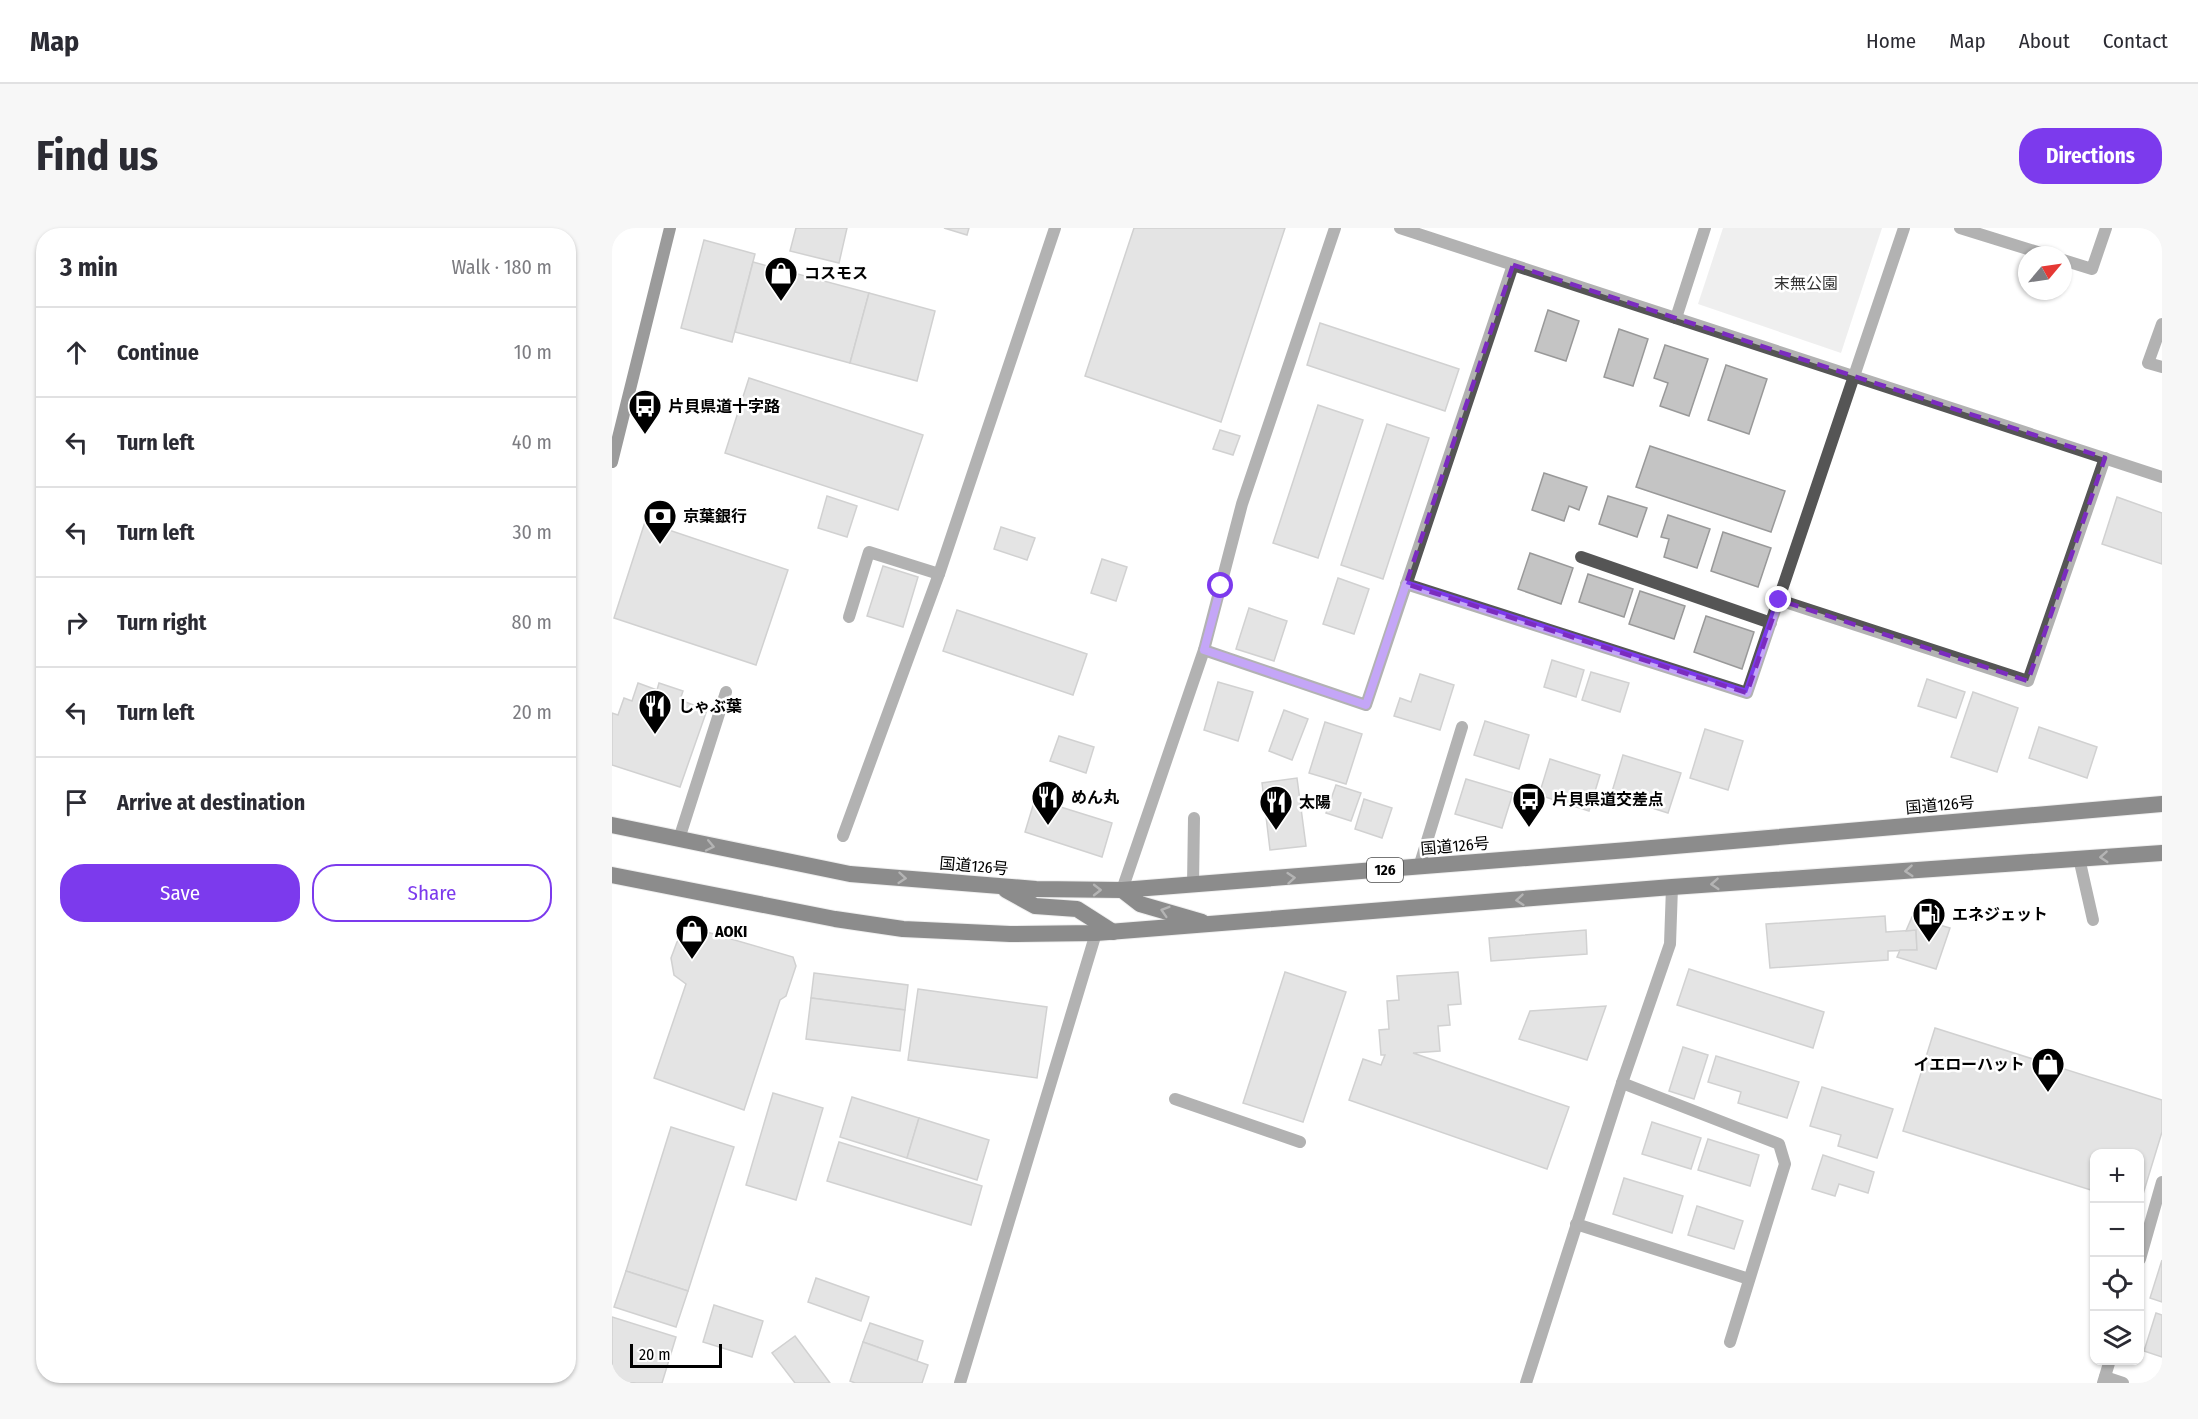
<!DOCTYPE html>
<meta charset="utf-8">
<style>
body{margin:0;font-family:"Fira Sans Condensed","Noto Sans JP",sans-serif;background:#f7f7f7;color:#2b2b33}
.controls{position:absolute;right:18px;bottom:18px;display:grid;overflow:hidden;border-radius:12px;box-shadow:0 2px 4px #0004}
.controls button{width:54px;height:54px;display:grid;place-items:center;padding:0;border:0;border-bottom:2px solid #e1e1e2;background:#fff;color:#2b2b33;font:30px sans-serif}
.compass{position:absolute;left:1406px;top:18px;width:54px;height:54px;border-radius:50%;background:#fff;box-shadow:0 2px 4px #0004;rotate:61deg}
.scale{position:absolute;left:18px;bottom:15px;width:92px;box-sizing:border-box;padding-left:6px;border:3px solid #000;border-top:0;font-size:16px;line-height:21px;white-space:nowrap;color:#000;-webkit-text-stroke:4px #fff;paint-order:stroke}
.stop{position:absolute;width:18px;height:18px;margin:-14px;border:4px solid #7c3aed;border-radius:50%;background:#fff}
.stop.end{background:#7c3aed;border-color:#fff;box-shadow:0 2px 6px #0008}
.list{margin:0;padding:0;list-style:none}
h2{display:flex;justify-content:space-between;align-items:center;height:78px;margin:0;padding:0 24px;font-size:26px}
h2 small{font-size:20px;font-weight:400;color:#7c7c81}
.list li{display:grid;grid-template-columns:39px 1fr auto;gap:18px;align-items:center;box-sizing:border-box;height:90px;padding:0 24px;border-top:2px solid #e1e1e2}
.list b{display:block;font-size:22px;white-space:nowrap}
.list em{font-size:20px;font-style:normal;color:#7c7c81}
.actions{display:flex;gap:12px;padding:18px 24px}
.actions a{flex:1;padding:14px 0;border:2px solid #7c3aed;border-radius:24px;text-align:center;font-size:21px;color:#7c3aed}
.actions .main{background:#7c3aed;color:#fff}
.icon{flex:none;width:33px;height:33px;fill:none;stroke:currentColor;stroke-width:2;stroke-linecap:round;stroke-linejoin:round}
.map{position:relative;flex:none;width:1550px;height:1155px;overflow:hidden;border-radius:24px}
header{display:flex;align-items:center;gap:36px;box-sizing:border-box;height:84px;padding:0 30px;background:#fff;border-bottom:2px solid #e1e1e2}
header strong{font-size:28px}
nav{display:flex;gap:33px;margin-inline-start:auto;font-size:21px}
.intro{display:flex;align-items:center;justify-content:space-between;box-sizing:border-box;height:144px;padding:0 36px}
h1{margin:0;font-size:42px}
.button{padding:15px 27px;border-radius:24px;background:#7c3aed;color:#fff;font-size:21px;font-weight:700}
main{display:flex;gap:36px;padding:0 36px}
aside{flex:1;background:#fff;border-radius:24px;box-shadow:0 2px 4px #0004}
.map>svg:first-child{display:block}
.green{fill:#dcdcdc}
.building{fill:#c4c4c4;stroke:#999;stroke-width:1.5}
.lines{fill:none;stroke-linecap:round;stroke-linejoin:round}
.trunk-casing{stroke:#dbdbdb;stroke-width:18}
.service{stroke:#555;stroke-width:12}
.minor{stroke:#555;stroke-width:12}
.secondary{stroke:#222;stroke-width:12}
.trunk{stroke:#000;stroke-width:16}
.oneway{stroke:#595959}
.route{stroke:#7c3aed;stroke-width:8}
.marked{fill:none;stroke:#7b2cbf;stroke-width:4.5;stroke-dasharray:12 8;stroke-linejoin:round}
.labels{text-anchor:middle;dominant-baseline:central;stroke-width:5;stroke-linejoin:round;paint-order:stroke}
.shield{fill:#fff;stroke:#4c4c4c;stroke-width:1.5}
.shield-label{font-size:15px;font-weight:bold;fill:#000}
.poi-label{font-size:16px;font-weight:bold;fill:#000;stroke:#fff;text-anchor:start}
.park-label{font-size:16px;fill:#333;stroke:#fff}
.street-label{font-size:16px;fill:#000;stroke:#fff}
</style>
<header>
<strong>Map</strong>
<nav><a>Home</a><a>Map</a><a>About</a><a>Contact</a></nav>
</header>
<div class="intro"><h1>Find us</h1><a class="button">Directions</a></div>
<main>
<aside>
<h2>3 min<small>Walk · 180 m</small></h2>
<ul class="list">
<li><svg class="icon" aria-label="ahead" viewBox="0 0 24 24"><path d="M12 20V5M6 11l6-6 6 6"/></svg><div><b>Continue</b></div><em>10 m</em></li>
<li><svg class="icon" aria-label="left" viewBox="0 0 24 24"><path d="M17 20v-9H6M10 6l-5 5 5 5"/></svg><div><b>Turn left</b></div><em>40 m</em></li>
<li><svg class="icon" aria-label="left" viewBox="0 0 24 24"><path d="M17 20v-9H6M10 6l-5 5 5 5"/></svg><div><b>Turn left</b></div><em>30 m</em></li>
<li><svg class="icon" aria-label="right" viewBox="0 0 24 24"><path d="M7 20v-9h11M14 6l5 5-5 5"/></svg><div><b>Turn right</b></div><em>80 m</em></li>
<li><svg class="icon" aria-label="left" viewBox="0 0 24 24"><path d="M17 20v-9H6M10 6l-5 5 5 5"/></svg><div><b>Turn left</b></div><em>20 m</em></li>
<li><svg class="icon" aria-label="arrive" viewBox="0 0 24 24"><path d="M6 21V4h12l-3 4 3 4H6"/></svg><div><b>Arrive at destination</b></div></li>
</ul>
<div class="actions"><a class="main">Save</a><a>Share</a></div>
</aside>
<div class="map">
<svg width="1550" height="1155" viewBox="0 0 1550 1155">
<rect width="100%" height="100%" fill="#fff"/>
<path class="green" d="M1111,0H1270L1229,125L1086,76Z"/>
<g class="building">
<path d="M184,0H235L227,35L178,23Z"/>
<path d="M332,0H357L355,7Z"/>
<path d="M522,0H673L609,194L473,148Z"/>
<path d="M92,12L143,26L120,114L69,100Z"/>
<path d="M141,34L257,65L238,135L123,104Z"/>
<path d="M257,65L323,83L305,153L238,135Z"/>
<path d="M936,82L967,93L954,133L923,123Z"/>
<path d="M708,95L847,141L833,183L695,137Z"/>
<path d="M1007,101L1036,111L1021,158L992,149Z"/>
<path d="M1053,117L1096,131L1077,188L1048,178L1056,155L1042,150Z"/>
<path d="M1114,137L1155,151L1137,206L1096,192Z"/>
<path d="M137,150L311,207L286,282L113,225Z"/>
<path d="M706,177L751,192L706,330L661,315Z"/>
<path d="M775,196L817,210L771,351L729,337Z"/>
<path d="M608,202L628,208L621,227L601,221Z"/>
<path d="M1038,218L1173,263L1159,304L1024,259Z"/>
<path d="M932,245L975,259L967,282L957,278L952,293L920,282Z"/>
<path d="M215,268L245,278L235,309L206,300Z"/>
<path d="M996,268L1035,280L1025,309L987,296Z"/>
<path d="M1505,269L1550,285V336L1490,316Z"/>
<path d="M1056,287L1098,301L1085,340L1052,329L1057,311L1049,309Z"/>
<path d="M33,294L176,342L144,437L2,390Z"/>
<path d="M389,299L423,310L415,332L382,321Z"/>
<path d="M1111,304L1159,320L1146,359L1099,343Z"/>
<path d="M918,325L961,340L949,376L906,361Z"/>
<path d="M490,331L515,339L504,373L479,365Z"/>
<path d="M271,338L306,349L291,399L255,388Z"/>
<path d="M976,346L1021,361L1012,389L967,374Z"/>
<path d="M726,350L757,361L742,406L711,396Z"/>
<path d="M1028,363L1073,378L1062,411L1017,396Z"/>
<path d="M637,380L675,393L662,433L624,421Z"/>
<path d="M345,382L475,426L461,467L331,423Z"/>
<path d="M1094,388L1142,404L1130,441L1082,424Z"/>
<path d="M940,432L972,442L964,469L932,459Z"/>
<path d="M979,444L1017,455L1008,484L970,472Z"/>
<path d="M808,446L842,457L828,502L782,488L788,470L799,474Z"/>
<path d="M1315,451L1353,464L1344,490L1306,478Z"/>
<path d="M606,454L641,464L626,513L592,502Z"/>
<path d="M26,455L45,462L47,455L71,463L68,472L95,482L68,559L0,537V485L6,487L12,470L20,473Z"/>
<path d="M1361,464L1406,480L1385,544L1339,529Z"/>
<path d="M672,482L696,491L680,532L657,523Z"/>
<path d="M873,493L917,507L907,541L862,527Z"/>
<path d="M713,494L750,506L734,556L697,545Z"/>
<path d="M1427,499L1485,519L1475,550L1417,530Z"/>
<path d="M1093,501L1131,513L1116,562L1078,550Z"/>
<path d="M447,508L482,519L474,545L438,533Z"/>
<path d="M1011,527L1069,545L1056,585L999,567Z"/>
<path d="M938,531L988,547L977,583L927,567Z"/>
<path d="M685,550L694,618L658,622L650,555Z"/>
<path d="M854,551L901,565L890,600L843,586Z"/>
<path d="M724,557L749,565L739,593L714,585Z"/>
<path d="M423,571L500,595L490,629L413,604Z"/>
<path d="M752,571L780,580L770,610L743,601Z"/>
<path d="M1273,688L1274,704L1304,702L1305,722L1276,723V732L1158,740L1154,696Z"/>
<path d="M1300,689L1338,700L1324,741L1285,729L1288,722H1305L1304,702L1294,703Z"/>
<path d="M88,702L181,729L184,738L174,768L168,772L132,882L42,850L74,756L62,747L59,730L65,714L75,704Z"/>
<path d="M974,702L975,726L879,733L877,710Z"/>
<path d="M1077,741L1212,784L1201,820L1065,777Z"/>
<path d="M673,744L734,764L691,894L631,875Z"/>
<path d="M846,744L849,776L836,777L838,797L826,798L828,823L801,825L957,879L935,941L737,872L751,831L769,837L773,827H769L767,802L777,801L775,773L787,772L785,748Z"/>
<path d="M202,745L296,757L293,782L199,770Z"/>
<path d="M306,761L435,779L425,850L296,832Z"/>
<path d="M199,770L293,782L288,823L194,811Z"/>
<path d="M994,778L975,832L907,811L918,783Z"/>
<path d="M1323,800L1550,872V904L1528,976V926H1482V963L1291,903Z"/>
<path d="M1071,819L1096,827L1082,871L1057,863Z"/>
<path d="M1104,828L1187,854L1175,890L1126,875L1129,864L1096,854Z"/>
<path d="M1210,859L1281,881L1265,930L1226,918L1229,907L1198,898Z"/>
<path d="M161,865L211,880L184,972L134,957Z"/>
<path d="M240,869L307,890L295,930L228,909Z"/>
<path d="M307,890L377,912L365,952L295,930Z"/>
<path d="M1040,894L1089,910L1079,941L1030,926Z"/>
<path d="M59,899L122,919L76,1063L14,1043Z"/>
<path d="M1096,911L1147,927L1138,958L1086,942Z"/>
<path d="M227,914L370,958L359,997L215,953Z"/>
<path d="M1211,927L1262,944L1256,965L1227,956L1223,968L1200,961Z"/>
<path d="M1012,950L1071,968L1060,1005L1001,986Z"/>
<path d="M1085,978L1131,993L1122,1021L1076,1007Z"/>
<path d="M1550,1032V1074L1538,1070Z"/>
<path d="M14,1043L76,1063L64,1099L2,1079Z"/>
<path d="M204,1050L257,1069L249,1093L196,1074Z"/>
<path d="M102,1077L151,1093L140,1129L91,1114Z"/>
<path d="M1544,1085L1550,1087V1129L1532,1123Z"/>
<path d="M0,1089L64,1109L50,1155H9L0,1152Z"/>
<path d="M258,1095L311,1113L305,1133L251,1114Z"/>
<path d="M183,1108L218,1155H183L160,1125Z"/>
<path d="M251,1114L316,1137L310,1155H243L238,1153Z"/>
</g>
<g class="lines">
<defs>
<g id="trunk">
<path d="M0,597L238,646L424,661L510,662L1016,622L1550,576"/>
<path d="M0,647L223,691L291,701L398,706L484,705L1060,659L1550,625"/>
<path d="M394,662L423,678L465,681L501,704"/>
<path d="M510,662L528,676L590,694"/>
</g>
</defs>
<use href="#trunk" class="trunk-casing"/>
<g class="service">
<path d="M1348,0L1435,27"/>
<path d="M1451,32L1480,41L1494,0"/>
<path d="M969,329L1159,395"/>
<path d="M237,389L257,324L327,346"/>
<path d="M67,611L114,464"/>
<path d="M1467,630L1481,692"/>
<path d="M807,639L850,499"/>
<path d="M581,657L582,590"/>
<path d="M1010,855L1167,916L1173,936L1118,1114"/>
<path d="M563,871L688,914"/>
<path d="M964,996L1137,1051"/>
<path d="M1493,1149L1511,1155"/>
</g>
<g class="minor">
<path d="M788,0L1550,249"/>
<path d="M1064,90L1093,0"/>
<path d="M1550,96L1536,135L1550,139"/>
<path d="M794,356L1135,465L1292,0"/>
<path d="M1167,372L1416,453L1493,230"/>
<path d="M592,422L754,477L901,37"/>
<path d="M231,608L327,346L443,0"/>
<path d="M510,662L592,422L630,276L723,0"/>
<path d="M1528,1031L1550,954"/>
<path d="M348,1155L484,705"/>
<path d="M914,1155L1010,855L1058,716L1060,659"/>
<path d="M1491,1155L1498,1132"/>
</g>
<path class="secondary" d="M0,234L58,0"/>
<use href="#trunk" class="trunk"/>
</g>
<defs><path id="oneway-chevron" d="M-2-3.5L2.5 0L-2 3.5" fill="none" stroke-width="1.6" stroke-linecap="round" stroke-linejoin="round" transform="scale(1.5)"/></defs>
<g class="oneway">
<use href="#oneway-chevron" transform="translate(98 618) rotate(12)"/>
<use href="#oneway-chevron" transform="translate(1492 629) rotate(176)"/>
<use href="#oneway-chevron" transform="translate(1297 643) rotate(176)"/>
<use href="#oneway-chevron" transform="translate(290 650) rotate(5)"/>
<use href="#oneway-chevron" transform="translate(679 650) rotate(-5)"/>
<use href="#oneway-chevron" transform="translate(1103 656) rotate(176)"/>
<use href="#oneway-chevron" transform="translate(485 662)"/>
<use href="#oneway-chevron" transform="translate(908 672) rotate(175)"/>
<use href="#oneway-chevron" transform="translate(553 683) rotate(-163)"/>
</g>
<g class="lines">
<path class="route" d="M609,358L592,422L754,477L794,356L1135,465L1167,372"/>
</g>
<path d="M0 0H1550V1155H0ZM901,37L1493,230L1416,453L1167,372L1135,465L794,356Z" fill="#fff" fill-opacity=".55" fill-rule="evenodd"/>
<path class="marked" d="M901,37L1493,230L1416,453L1167,372L1135,465L794,356Z"/>
<defs>
<symbol id="shop-pin" viewBox="-11 -11 22 30"><path d="M0 17L-7.5 6A9.5 9.5 0 1 1 7.5 6Z" fill="#000" stroke="#fff"/><path d="M-5-2.5h2.3a2.7 3.5 0 0 1 5.4 0H5L5.5 6h-11ZM-1.5-2.5h3a1.5 2.3 0 0 0-3 0Z" fill="#fff"/></symbol>
<symbol id="bus-pin" viewBox="-11 -11 22 30"><path d="M0 17L-7.5 6A9.5 9.5 0 1 1 7.5 6Z" fill="#000" stroke="#fff"/><path d="M-5-6H5V4H4V6H2V4H-2V6H-4V4H-5ZM-3.5-4V0h7V-4ZM-3.5 1.2v1.5H-2V1.2ZM2 1.2v1.5H3.5V1.2Z" fill="#fff"/></symbol>
<symbol id="bank-pin" viewBox="-11 -11 22 30"><path d="M0 17L-7.5 6A9.5 9.5 0 1 1 7.5 6Z" fill="#000" stroke="#fff"/><path d="M-6-4H6V4H-6ZM0-2.3a2.3 2.3 0 1 0 0 4.6a2.3 2.3 0 1 0 0-4.6Z" fill="#fff"/></symbol>
<symbol id="restaurant-pin" viewBox="-11 -11 22 30"><path d="M0 17L-7.5 6A9.5 9.5 0 1 1 7.5 6Z" fill="#000" stroke="#fff"/><path d="M-5-6h1v4h1v-4h1v4h1v-4h1v5L-1.5 .5V6h-2V.5L-5-1ZM5-6V6H3V1.5H1.5Q1.5-4 5-6Z" fill="#fff"/></symbol>
<symbol id="fuel-pin" viewBox="-11 -11 22 30"><path d="M0 17L-7.5 6A9.5 9.5 0 1 1 7.5 6Z" fill="#000" stroke="#fff"/><path d="M-5.5-6h7V0h2V4h1.3V-2.5L3-4.5l.8-.8L6-3V5H2.5V1h-1V6h-7ZM-4.2-4.7v3.2H.2V-4.7Z" fill="#fff"/></symbol>
</defs>
<g fill-rule="evenodd">
<use href="#shop-pin" x="150" y="26" width="38" height="52"/>
<use href="#bus-pin" x="14" y="159" width="38" height="52"/>
<use href="#bank-pin" x="29" y="269" width="38" height="52"/>
<use href="#restaurant-pin" x="24" y="459" width="38" height="52"/>
<use href="#restaurant-pin" x="417" y="550" width="38" height="52"/>
<use href="#bus-pin" x="898" y="552" width="38" height="52"/>
<use href="#restaurant-pin" x="645" y="555" width="38" height="52"/>
<use href="#fuel-pin" x="1298" y="667" width="38" height="52"/>
<use href="#shop-pin" x="61" y="684" width="38" height="52"/>
<use href="#shop-pin" x="1417" y="817" width="38" height="52"/>
</g>
<g class="labels">
<rect class="shield" x="755" y="630" width="36" height="24" rx="4.5"/>
<g class="shield-label">
<text x="773" y="642">126</text>
</g>
<g class="poi-label">
<text x="192" y="45">コスモス</text>
<text x="56" y="178">片貝県道十字路</text>
<text x="71" y="288">京葉銀行</text>
<text x="66" y="478">しゃぶ葉</text>
<text x="459" y="569">めん丸</text>
<text x="940" y="571">片貝県道交差点</text>
<text x="687" y="574">太陽</text>
<text x="1340" y="686">エネジェット</text>
<text x="103" y="703">AOKI</text>
<text x="1413" y="836" text-anchor="end">イエローハット</text>
</g>
<g class="park-label">
<text x="1194" y="55">末無公園</text>
</g>
<g class="street-label">
<text transform="translate(1328 577) rotate(-5)">国道126号</text>
<text transform="translate(843 618) rotate(-5)">国道126号</text>
<text transform="translate(362 638) rotate(5)">国道126号</text>
</g>
</g>
</svg>
<div class="controls">
<button>+</button>
<button>−</button>
<button><svg class="icon" aria-label="locate" viewBox="0 0 24 24"><circle cx="12" cy="12" r="6"/><path d="M12 2v4M12 18v4M2 12h4M18 12h4"/></svg></button>
<button><svg class="icon" aria-label="layers" viewBox="0 0 24 24"><path d="M12 4l9 5-9 5-9-5zM3 14l9 5 9-5"/></svg></button>
</div>
<svg class="compass" viewBox="-18 -18 36 36"><path d="M0-13l5 13h-10z" fill="#e53935"/><path d="M0 13l5-13h-10z" fill="#7c7c81"/></svg>
<div class="scale">20 m</div>
<div class="stop" style="left:609px;top:358px"></div>
<div class="stop end" style="left:1167px;top:372px"></div>
</div>
</main>
